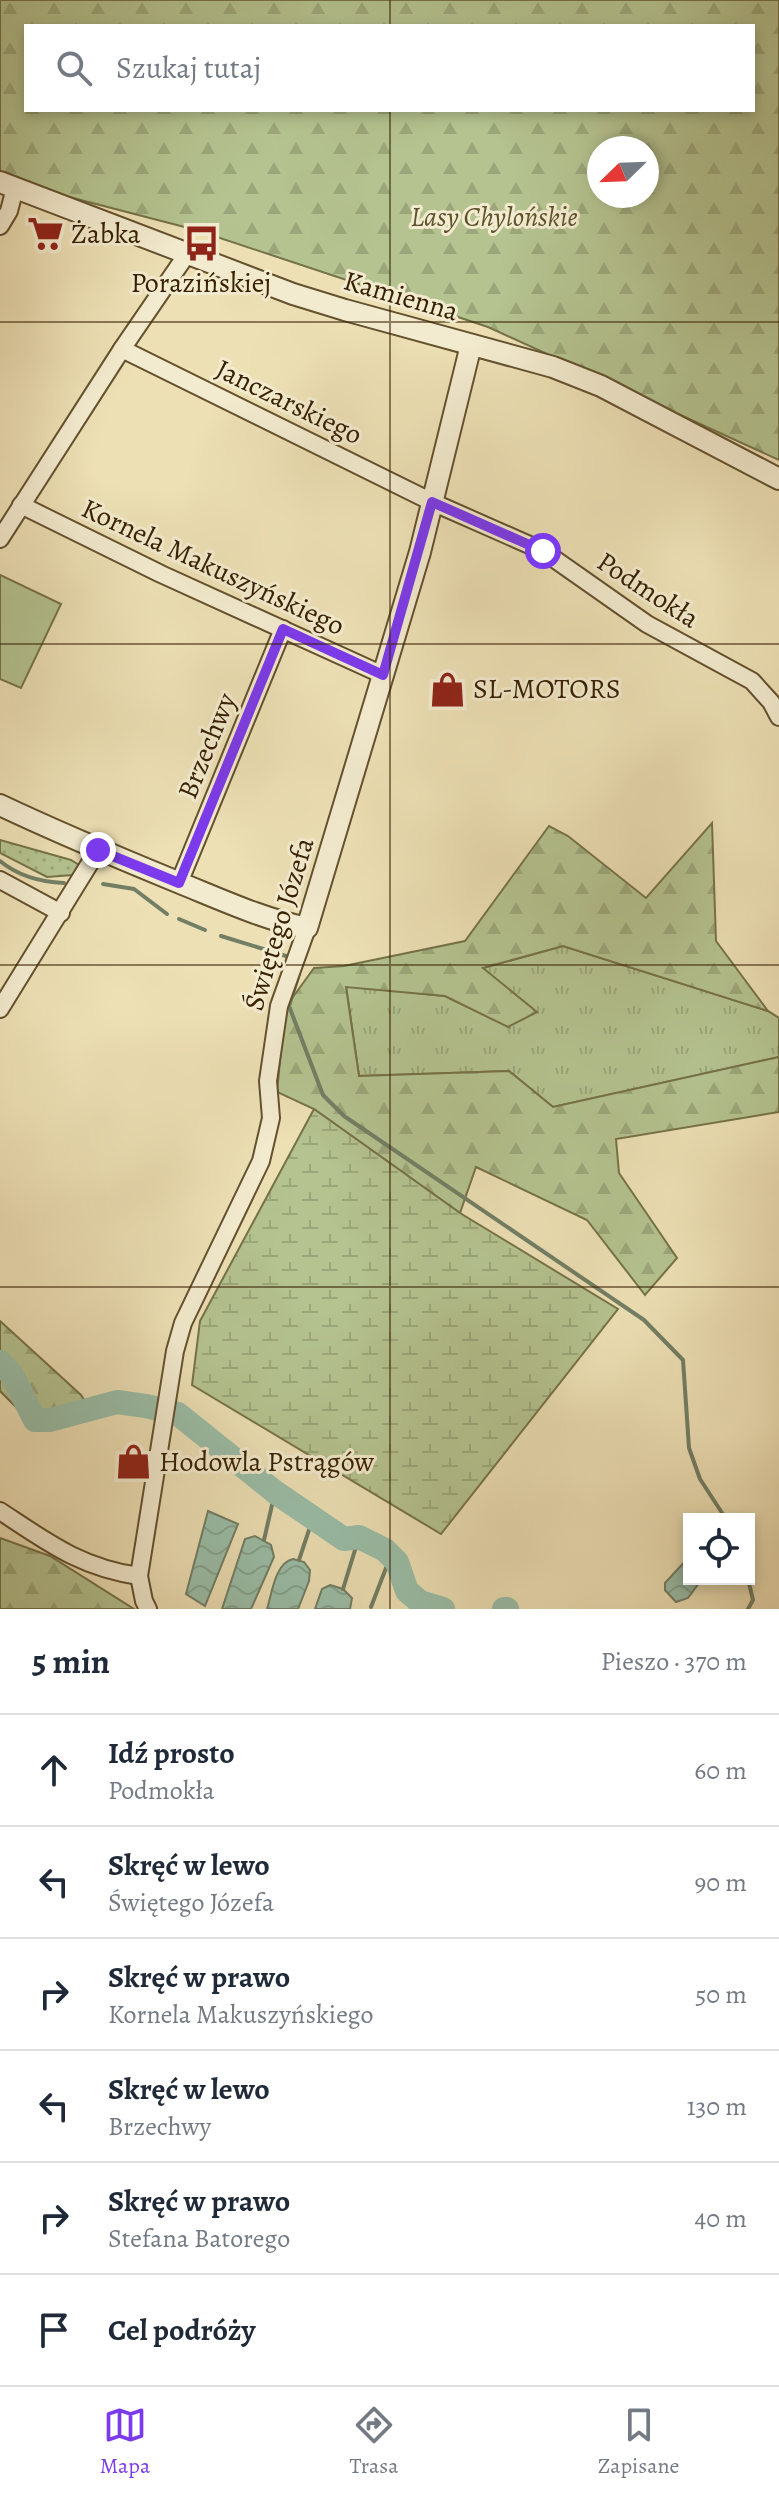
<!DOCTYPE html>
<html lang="pl">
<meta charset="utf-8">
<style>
body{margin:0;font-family:Alegreya,serif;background:#f6f6f7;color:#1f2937}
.controls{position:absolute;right:24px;bottom:24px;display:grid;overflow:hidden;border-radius:0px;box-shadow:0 4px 12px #0003}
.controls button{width:72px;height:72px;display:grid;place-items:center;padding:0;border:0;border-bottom:2px solid #e0e1e3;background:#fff;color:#1f2937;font:40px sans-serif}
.compass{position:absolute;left:587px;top:136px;width:72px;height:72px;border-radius:50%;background:#fff;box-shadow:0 4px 12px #0003;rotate:247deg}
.stop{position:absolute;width:24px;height:24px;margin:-18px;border:6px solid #7c3aed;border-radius:50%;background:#fff}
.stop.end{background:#7c3aed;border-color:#fff;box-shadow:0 2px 8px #0008}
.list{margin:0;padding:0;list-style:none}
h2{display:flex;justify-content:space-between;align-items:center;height:104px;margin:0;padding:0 32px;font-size:34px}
h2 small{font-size:26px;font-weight:400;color:#747a83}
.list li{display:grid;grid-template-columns:52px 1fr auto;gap:24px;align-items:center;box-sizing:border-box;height:112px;padding:0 32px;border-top:2px solid #e0e1e3}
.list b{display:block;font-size:30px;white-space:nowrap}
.list p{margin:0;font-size:26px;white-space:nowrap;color:#747a83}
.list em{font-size:26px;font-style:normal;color:#747a83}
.icon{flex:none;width:44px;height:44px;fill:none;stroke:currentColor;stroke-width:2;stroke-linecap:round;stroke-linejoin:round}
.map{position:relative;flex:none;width:779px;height:1609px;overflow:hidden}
.search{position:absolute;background:#fff;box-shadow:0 4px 12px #0003;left:24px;right:24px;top:24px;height:88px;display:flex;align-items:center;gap:20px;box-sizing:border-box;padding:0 28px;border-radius:0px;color:#747a83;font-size:30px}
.sheet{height:776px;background:#fff}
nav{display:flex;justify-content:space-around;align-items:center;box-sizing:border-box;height:112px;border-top:2px solid #e0e1e3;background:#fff;font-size:22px;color:#747a83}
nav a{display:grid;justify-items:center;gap:4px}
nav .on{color:#7c3aed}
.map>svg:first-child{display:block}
.grass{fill:url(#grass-tufts);stroke:#767248;stroke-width:2}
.forest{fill:url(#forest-firs);stroke:#767248;stroke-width:2;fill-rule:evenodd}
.wetland{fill:url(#wetland-marsh);stroke:#767248;stroke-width:2}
.park{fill:url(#park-dots);stroke:#767248;stroke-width:2}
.pitch{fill:#b4c390;stroke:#767248;stroke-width:2}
.water{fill:url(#water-waves);stroke:#727f65;stroke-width:2}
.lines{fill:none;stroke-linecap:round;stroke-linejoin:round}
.stream{stroke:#727f65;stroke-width:4}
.river{stroke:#9abea8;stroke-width:24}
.minor-casing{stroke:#64512e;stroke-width:20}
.tertiary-casing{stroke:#64512e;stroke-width:24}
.minor{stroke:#f3ebcf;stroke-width:16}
.tertiary{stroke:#f3ebcf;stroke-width:20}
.route{stroke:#7c3aed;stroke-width:10}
.grid{fill:none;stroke:#372101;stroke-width:2;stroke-opacity:0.55}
.labels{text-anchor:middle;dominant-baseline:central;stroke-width:6;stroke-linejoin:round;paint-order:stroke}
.park-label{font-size:28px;font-style:italic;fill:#5c522c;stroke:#f3ebcf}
.poi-label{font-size:28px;fill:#372101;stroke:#f3ebcf;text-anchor:start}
.street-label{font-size:28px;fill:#372101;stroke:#f3ebcf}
</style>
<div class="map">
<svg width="779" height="1609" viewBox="0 0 779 1609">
<defs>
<pattern id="grass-tufts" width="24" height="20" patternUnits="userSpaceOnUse" patternTransform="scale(2)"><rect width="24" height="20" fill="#b4c390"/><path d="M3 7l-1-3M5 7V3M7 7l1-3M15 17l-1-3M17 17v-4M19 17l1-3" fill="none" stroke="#9ba77a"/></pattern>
<pattern id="forest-firs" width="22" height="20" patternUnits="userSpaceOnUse" patternTransform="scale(2)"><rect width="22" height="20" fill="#b4c390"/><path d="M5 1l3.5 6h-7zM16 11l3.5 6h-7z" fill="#9ba77a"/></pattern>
<pattern id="wetland-marsh" width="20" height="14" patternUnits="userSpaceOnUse" patternTransform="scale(2)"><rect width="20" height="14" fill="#b4c390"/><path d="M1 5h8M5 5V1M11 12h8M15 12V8" fill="none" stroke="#9ba77a"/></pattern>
<pattern id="park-dots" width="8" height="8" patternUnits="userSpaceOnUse" patternTransform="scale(2)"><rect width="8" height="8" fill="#b4c390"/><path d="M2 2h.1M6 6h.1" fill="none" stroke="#9ba77a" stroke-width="1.8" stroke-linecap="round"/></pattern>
<pattern id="water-waves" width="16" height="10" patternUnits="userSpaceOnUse" patternTransform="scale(2)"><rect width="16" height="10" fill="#9abea8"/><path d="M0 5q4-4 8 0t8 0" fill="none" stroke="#85a38f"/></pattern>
</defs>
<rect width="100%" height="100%" fill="#ede0b5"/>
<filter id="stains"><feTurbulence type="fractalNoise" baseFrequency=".0025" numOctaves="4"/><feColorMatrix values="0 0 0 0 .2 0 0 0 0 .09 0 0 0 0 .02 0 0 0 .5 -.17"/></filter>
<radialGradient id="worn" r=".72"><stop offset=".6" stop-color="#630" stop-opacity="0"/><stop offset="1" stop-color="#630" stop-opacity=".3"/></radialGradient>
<path class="grass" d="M563,946L768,1011L779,1018V1057L553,1107L509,1071L359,1076L346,986L445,996L509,1027L483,968Z"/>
<g class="forest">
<path d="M0,0H779V460L488,327L196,230L23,185L0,174ZM26,26H753V110H26ZM599,148H647V196H599Z"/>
<path d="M712,823L716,941L768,1011L563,946L483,968L537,1012L508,1027L445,996L346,987L359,1076L509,1071L553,1107L779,1057V1112L616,1139L619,1173L677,1258L645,1295L587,1220L476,1167L460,1213L314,1109L277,1092L285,1008L314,968L344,966L465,941L549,826L568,836L646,898Z"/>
<path d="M0,1321L81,1395L87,1404L34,1425L0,1391Z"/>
<path d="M0,1538L50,1556L134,1609H0Z"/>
</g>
<path class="wetland" d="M314,1109L460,1213L618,1309L441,1534L192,1385L200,1321Z"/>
<path class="park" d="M0,840L71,860L79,865L73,875L47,877L0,853Z"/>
<path class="pitch" d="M0,575L61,604L21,688L0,679Z"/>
<g class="water">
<path d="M208,1511L238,1524L205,1606L186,1594Z"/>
<path d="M255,1536L271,1545L274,1557L251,1609H222L245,1539Z"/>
<path d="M689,1557V1579H702L688,1598L676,1602L665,1590V1583Z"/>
<path d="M293,1559L304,1562L310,1570L309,1581L298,1609H267C272,1593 275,1563 293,1559Z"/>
<path d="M330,1585L343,1589L352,1598L350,1609H315L322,1589Z"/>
</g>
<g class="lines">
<g class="stream">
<path d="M0,861C18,876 41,882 64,883"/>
<path d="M103,884L134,889L167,914"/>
<path d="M179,919L205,930"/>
<path d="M221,936L286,956"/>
<path d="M299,974L289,1006L323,1095L344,1116L644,1320L683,1360L689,1448L700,1479L726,1519"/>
<path d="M264,1540L275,1492"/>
<path d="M299,1560L313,1518"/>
<path d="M343,1589L359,1537"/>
<path d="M371,1607L391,1555"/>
<path d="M423,1609L425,1604"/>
<path d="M748,1609L753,1600L748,1579"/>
</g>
<g class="river">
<path d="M0,1362L12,1375L35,1420H50L117,1402L146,1406L178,1414L275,1492L344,1539L359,1537L385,1550L397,1562L407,1591L420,1602L443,1609"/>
<path d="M504,1609H507"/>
</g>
<defs>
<g id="minor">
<path d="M0,226L9,211L15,188"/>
<path d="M122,349L432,502L543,551L647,624L752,681L771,702L779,717"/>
<path d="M21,505L161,574L383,675"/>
<path d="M0,539L122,349L187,254"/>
<path d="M0,880L61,913"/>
<path d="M179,883L283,629"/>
<path d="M0,1009L98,850"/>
<path d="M0,1511C47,1542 81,1568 139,1576"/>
<path d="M148,1609L144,1601L139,1576L175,1351L183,1323L261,1161L271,1118L268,1081L279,1006L307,928"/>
</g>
<g id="tertiary">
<path d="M0,182L293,294L345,310L553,367L601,386L779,479"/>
<path d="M0,805C59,833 119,858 180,883C222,900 263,919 307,928L420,552L471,345"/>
</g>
</defs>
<use href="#minor" class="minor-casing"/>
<use href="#tertiary" class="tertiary-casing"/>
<use href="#minor" class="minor"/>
<use href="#tertiary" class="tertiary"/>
</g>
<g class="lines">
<path class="route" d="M98,850L179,883L283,629L383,675L432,502L543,551"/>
</g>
<path class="grid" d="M390,0V26M390,110V1609M0,322H779M0,644H779M0,965H779M0,1287H779"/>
<defs>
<symbol id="supermarket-bare" viewBox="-9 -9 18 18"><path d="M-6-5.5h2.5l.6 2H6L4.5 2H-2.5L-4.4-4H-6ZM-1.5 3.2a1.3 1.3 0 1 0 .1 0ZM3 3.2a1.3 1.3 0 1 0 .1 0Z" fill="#8f2418" stroke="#f3ebcf" stroke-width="2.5" paint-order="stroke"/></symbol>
<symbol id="bus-bare" viewBox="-9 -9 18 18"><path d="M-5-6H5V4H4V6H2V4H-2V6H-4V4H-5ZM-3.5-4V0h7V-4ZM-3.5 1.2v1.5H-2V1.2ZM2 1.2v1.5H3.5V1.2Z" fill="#8f2418" stroke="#f3ebcf" stroke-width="2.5" paint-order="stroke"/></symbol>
<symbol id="shop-bare" viewBox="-9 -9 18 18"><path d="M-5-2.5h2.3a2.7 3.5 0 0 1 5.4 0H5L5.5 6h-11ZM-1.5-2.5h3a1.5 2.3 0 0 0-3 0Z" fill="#8f2418" stroke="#f3ebcf" stroke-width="2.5" paint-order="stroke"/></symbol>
</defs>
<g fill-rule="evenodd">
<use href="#supermarket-bare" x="20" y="208" width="51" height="51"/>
<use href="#bus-bare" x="176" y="218" width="51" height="51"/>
<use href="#shop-bare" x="422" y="664" width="51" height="51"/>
<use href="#shop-bare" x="108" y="1436" width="51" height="51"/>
</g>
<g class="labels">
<g class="park-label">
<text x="494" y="217">Lasy Chylońskie</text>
</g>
<g class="poi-label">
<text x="71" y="234">Żabka</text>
<text x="201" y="283" text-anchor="middle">Porazińskiej</text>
<text x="473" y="689">SL-MOTORS</text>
<text x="159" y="1462">Hodowla Pstrągów</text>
</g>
<g class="street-label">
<text transform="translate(401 296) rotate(16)">Kamienna</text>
<text transform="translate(289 402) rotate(26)">Janczarskiego</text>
<text transform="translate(213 567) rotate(25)">Kornela Makuszyńskiego</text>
<text transform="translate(648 590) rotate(33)">Podmokła</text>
<text transform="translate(207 746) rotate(-68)">Brzechwy</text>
<text transform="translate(279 924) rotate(-73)">Świętego Józefa</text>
</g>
</g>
<rect width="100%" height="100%" filter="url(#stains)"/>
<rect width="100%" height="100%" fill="url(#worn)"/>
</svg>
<div class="controls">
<button><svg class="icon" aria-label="locate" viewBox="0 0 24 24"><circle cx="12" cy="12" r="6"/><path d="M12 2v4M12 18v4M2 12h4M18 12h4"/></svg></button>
</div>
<svg class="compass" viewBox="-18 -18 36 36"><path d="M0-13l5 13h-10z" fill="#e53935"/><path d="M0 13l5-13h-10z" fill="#747a83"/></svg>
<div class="stop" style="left:543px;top:551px"></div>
<div class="stop end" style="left:98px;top:850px"></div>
<div class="search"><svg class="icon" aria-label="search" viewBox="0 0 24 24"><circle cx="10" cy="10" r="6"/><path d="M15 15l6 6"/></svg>Szukaj tutaj</div>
</div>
<section class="sheet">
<h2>5 min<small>Pieszo · 370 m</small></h2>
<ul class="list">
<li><svg class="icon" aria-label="ahead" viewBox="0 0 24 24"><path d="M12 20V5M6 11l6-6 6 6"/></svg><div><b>Idź prosto</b><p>Podmokła</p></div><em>60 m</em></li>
<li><svg class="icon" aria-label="left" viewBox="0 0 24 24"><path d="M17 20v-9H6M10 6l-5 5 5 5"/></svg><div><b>Skręć w lewo</b><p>Świętego Józefa</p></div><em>90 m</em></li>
<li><svg class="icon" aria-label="right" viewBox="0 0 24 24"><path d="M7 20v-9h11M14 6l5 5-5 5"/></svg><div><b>Skręć w prawo</b><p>Kornela Makuszyńskiego</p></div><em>50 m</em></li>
<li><svg class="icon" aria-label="left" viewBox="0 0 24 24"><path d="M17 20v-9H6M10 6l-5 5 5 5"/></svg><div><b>Skręć w lewo</b><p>Brzechwy</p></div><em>130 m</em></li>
<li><svg class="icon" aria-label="right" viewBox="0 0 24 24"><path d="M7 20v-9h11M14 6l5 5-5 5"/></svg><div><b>Skręć w prawo</b><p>Stefana Batorego</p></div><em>40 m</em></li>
<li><svg class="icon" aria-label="arrive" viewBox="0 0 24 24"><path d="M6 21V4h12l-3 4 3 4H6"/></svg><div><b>Cel podróży</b></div></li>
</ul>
</section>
<nav>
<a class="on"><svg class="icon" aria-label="map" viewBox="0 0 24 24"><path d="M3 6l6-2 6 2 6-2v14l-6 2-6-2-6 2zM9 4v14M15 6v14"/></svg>Mapa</a>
<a><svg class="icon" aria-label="directions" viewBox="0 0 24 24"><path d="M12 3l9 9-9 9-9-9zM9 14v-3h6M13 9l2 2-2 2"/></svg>Trasa</a>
<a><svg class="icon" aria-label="saved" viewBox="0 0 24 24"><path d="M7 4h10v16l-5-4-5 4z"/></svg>Zapisane</a>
</nav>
